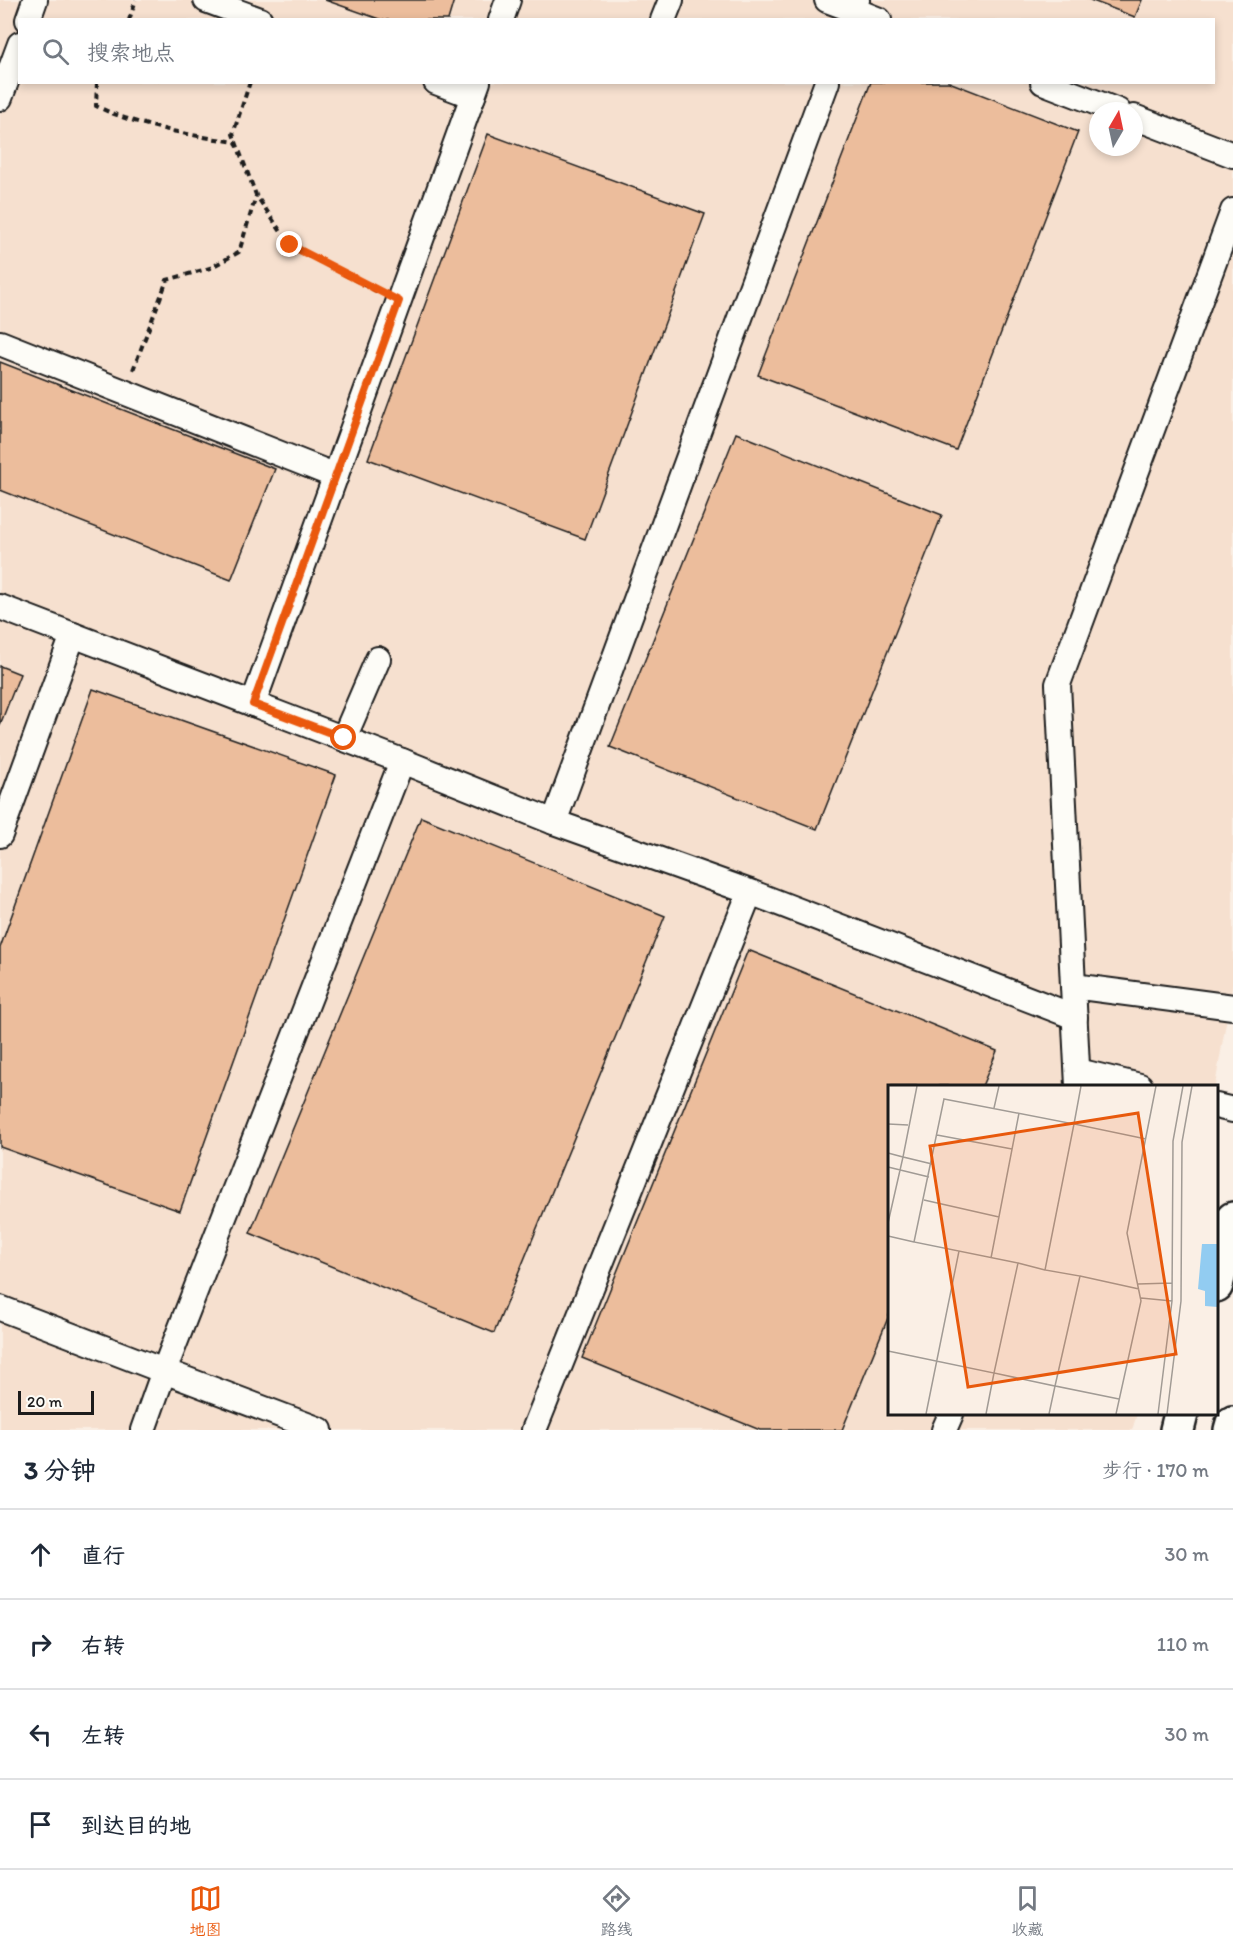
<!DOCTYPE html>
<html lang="zh">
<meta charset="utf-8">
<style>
body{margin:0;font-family:Itim,"LXGW WenKai TC",sans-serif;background:#f6f6f7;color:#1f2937}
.compass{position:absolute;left:1089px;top:102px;width:54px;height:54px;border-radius:50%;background:#fff;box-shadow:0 3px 9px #0003;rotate:9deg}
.scale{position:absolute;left:18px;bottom:15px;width:76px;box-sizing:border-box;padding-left:6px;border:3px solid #1c1c1c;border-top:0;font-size:16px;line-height:21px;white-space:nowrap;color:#1c1c1c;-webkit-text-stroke:4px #fdfcf7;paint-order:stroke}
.stop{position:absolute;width:18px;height:18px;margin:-14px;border:4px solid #ea580c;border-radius:50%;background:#fff}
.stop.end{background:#ea580c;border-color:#fff;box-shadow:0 2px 6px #0008}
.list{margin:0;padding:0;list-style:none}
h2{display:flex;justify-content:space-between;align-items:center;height:78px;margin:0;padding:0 24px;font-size:26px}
h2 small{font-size:20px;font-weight:400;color:#747a83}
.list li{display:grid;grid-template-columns:39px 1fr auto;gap:18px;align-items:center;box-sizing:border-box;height:90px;padding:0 24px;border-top:2px solid #e0e1e3}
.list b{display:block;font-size:22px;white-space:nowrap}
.list em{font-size:20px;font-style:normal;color:#747a83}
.icon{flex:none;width:33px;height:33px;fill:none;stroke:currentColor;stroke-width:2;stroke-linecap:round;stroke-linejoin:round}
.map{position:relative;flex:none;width:1233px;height:1430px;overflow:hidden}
.search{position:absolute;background:#fff;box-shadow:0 3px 9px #0003;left:18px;right:18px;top:18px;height:66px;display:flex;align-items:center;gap:15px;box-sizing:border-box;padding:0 21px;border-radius:0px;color:#747a83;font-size:22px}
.sheet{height:438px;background:#fff}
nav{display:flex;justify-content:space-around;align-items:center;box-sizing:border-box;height:84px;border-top:2px solid #e0e1e3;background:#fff;font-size:16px;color:#747a83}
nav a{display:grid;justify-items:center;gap:3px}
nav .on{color:#ea580c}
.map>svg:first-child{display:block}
.built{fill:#f6e0cf;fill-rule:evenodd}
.building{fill:#ecbd9c;stroke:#1c1c1c;stroke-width:1.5}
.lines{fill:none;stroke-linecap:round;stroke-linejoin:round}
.street-casing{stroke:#1c1c1c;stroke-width:28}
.secondary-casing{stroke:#1c1c1c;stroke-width:38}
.path{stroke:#1c1c1c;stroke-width:4;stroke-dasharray:6 4.5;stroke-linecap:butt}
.street{stroke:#fdfcf7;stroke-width:24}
.secondary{stroke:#fdfcf7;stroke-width:33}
.route{stroke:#ea580c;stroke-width:8}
.inset-road{fill:none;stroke:#a19b95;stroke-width:1.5}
.view{fill:#e8590c;fill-opacity:0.15;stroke:#e8590c;stroke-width:3}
.inset-edge{fill:none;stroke:#1c1c1c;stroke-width:3}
</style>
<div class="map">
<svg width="1233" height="1430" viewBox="0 0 1233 1430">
<rect width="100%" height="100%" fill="#faefe5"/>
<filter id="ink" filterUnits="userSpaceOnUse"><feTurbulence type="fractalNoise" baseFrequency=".0167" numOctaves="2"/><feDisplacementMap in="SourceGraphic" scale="12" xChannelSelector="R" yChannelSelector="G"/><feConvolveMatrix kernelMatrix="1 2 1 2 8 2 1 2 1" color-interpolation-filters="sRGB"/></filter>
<g filter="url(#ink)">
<path class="built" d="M0,0H1233V982L1215,1086H890V1414H1137L1132,1430H0ZM20,20H1214V82H20ZM1098,111H1134V147H1098Z"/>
<g class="building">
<path d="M325,0H454L448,20H382Z"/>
<path d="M1090,0H1142L1135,17Z"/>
<path d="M871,82H949L1078,132L956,450L758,375Z"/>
<path d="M488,134L705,214L585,539L368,459Z"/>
<path d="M0,362L275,469L231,580L0,490Z"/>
<path d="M736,433L942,515L817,829L610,747Z"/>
<path d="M0,666L20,674L0,725Z"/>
<path d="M93,689L336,775L180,1211L0,1147V948Z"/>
<path d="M421,817L665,916L494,1333L250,1233Z"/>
<path d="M748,950L997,1051L982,1086H890V1313L842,1430H760L582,1358Z"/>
</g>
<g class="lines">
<defs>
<g id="street">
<path d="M206,0L260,20"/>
<path d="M827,0L854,10L850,20"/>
<path d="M857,0L854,10L879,20"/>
<path d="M28,20L35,0"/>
<path d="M501,20L508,0"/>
<path d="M663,20L671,0"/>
<path d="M436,82L473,96"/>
<path d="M1043,82L1118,111"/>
<path d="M0,98L20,44"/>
<path d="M1134,117L1233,155"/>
<path d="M0,343L336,476"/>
<path d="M0,607L402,761L164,1371L320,1430"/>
<path d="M253,704L478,82"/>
<path d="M344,738L378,659"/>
<path d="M402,761L554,822"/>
<path d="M0,835L73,635"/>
<path d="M750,892L1075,1017"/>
<path d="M1073,986L1233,1007"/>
<path d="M1078,1071L1140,1086"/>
<path d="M1078,1086L1058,684L1233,211"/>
<path d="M1216,1106L1233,1110"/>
<path d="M0,1308L164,1371L143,1430"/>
<path d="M534,1430L750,892L554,822L827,82"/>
<path d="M944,1430L951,1414"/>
</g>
<g id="secondary">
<path d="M1216,1285L1233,1219"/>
<path d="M1177,1430L1181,1414"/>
<path d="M1231,1430L1233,1423"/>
</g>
</defs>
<use href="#street" class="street-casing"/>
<use href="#secondary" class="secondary-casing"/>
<g class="path">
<path d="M129,20L136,0"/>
<path d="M97,82L96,106C139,127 189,135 236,142"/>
<path d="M250,82L233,134L256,195L290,245L377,291"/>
<path d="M133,370L167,280L210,268L239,252L256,196"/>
</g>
<use href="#street" class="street"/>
<use href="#secondary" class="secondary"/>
</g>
</g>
<g class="lines" filter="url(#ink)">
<path class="route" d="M290,245L399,301L253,704L344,738"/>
</g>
<g transform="translate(888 1085)">
<rect width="330" height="330" fill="#faefe5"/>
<path d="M314,159H330V222L317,221V206L310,204Z" fill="#92ccf1"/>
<path class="inset-road" d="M193,1L186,39L258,54M56,14L186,39L157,185L192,191L167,301L106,288L130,178L26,157ZM106,23L111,1M0,39L20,40M49,50L124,64M0,68L15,72L29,1M0,82L41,92M36,115L111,132M0,138L15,72L44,79M0,151L26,157M103,173L131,28M130,178L157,185M192,191L251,204M250,199L284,198M253,213L284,216M0,266L106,288L98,329M38,329L71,166M161,329L167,301L231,314M228,329L253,216L239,148L268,1M270,329L284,216L285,56L295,1M279,329L293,216L294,57L304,1"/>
<path class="view" d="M250,28L288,269L80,302L42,61Z"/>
<rect width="330" height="330" class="inset-edge"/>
</g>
</svg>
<svg class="compass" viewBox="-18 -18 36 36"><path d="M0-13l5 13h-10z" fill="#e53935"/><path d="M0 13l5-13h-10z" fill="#747a83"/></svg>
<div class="scale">20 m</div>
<div class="stop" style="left:344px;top:738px"></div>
<div class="stop end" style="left:290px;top:245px"></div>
<div class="search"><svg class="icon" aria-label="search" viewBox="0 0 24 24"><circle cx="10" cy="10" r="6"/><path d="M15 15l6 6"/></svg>搜索地点</div>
</div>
<section class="sheet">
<h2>3 分钟<small>步行 · 170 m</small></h2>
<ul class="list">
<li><svg class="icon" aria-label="ahead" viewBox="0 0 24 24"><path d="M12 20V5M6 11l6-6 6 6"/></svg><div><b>直行</b></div><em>30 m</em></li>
<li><svg class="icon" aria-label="right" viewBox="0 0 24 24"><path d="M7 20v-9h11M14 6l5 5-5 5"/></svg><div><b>右转</b></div><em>110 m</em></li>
<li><svg class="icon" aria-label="left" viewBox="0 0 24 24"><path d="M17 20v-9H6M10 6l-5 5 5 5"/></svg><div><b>左转</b></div><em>30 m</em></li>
<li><svg class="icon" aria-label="arrive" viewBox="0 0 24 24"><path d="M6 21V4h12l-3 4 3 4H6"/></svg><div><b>到达目的地</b></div></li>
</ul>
</section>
<nav>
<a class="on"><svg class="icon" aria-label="map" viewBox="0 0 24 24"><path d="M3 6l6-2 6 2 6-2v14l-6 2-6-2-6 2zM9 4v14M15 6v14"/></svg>地图</a>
<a><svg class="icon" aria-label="directions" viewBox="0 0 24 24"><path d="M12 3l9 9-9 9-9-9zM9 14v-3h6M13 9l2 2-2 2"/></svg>路线</a>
<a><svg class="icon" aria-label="saved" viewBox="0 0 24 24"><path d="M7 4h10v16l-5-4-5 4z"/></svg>收藏</a>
</nav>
